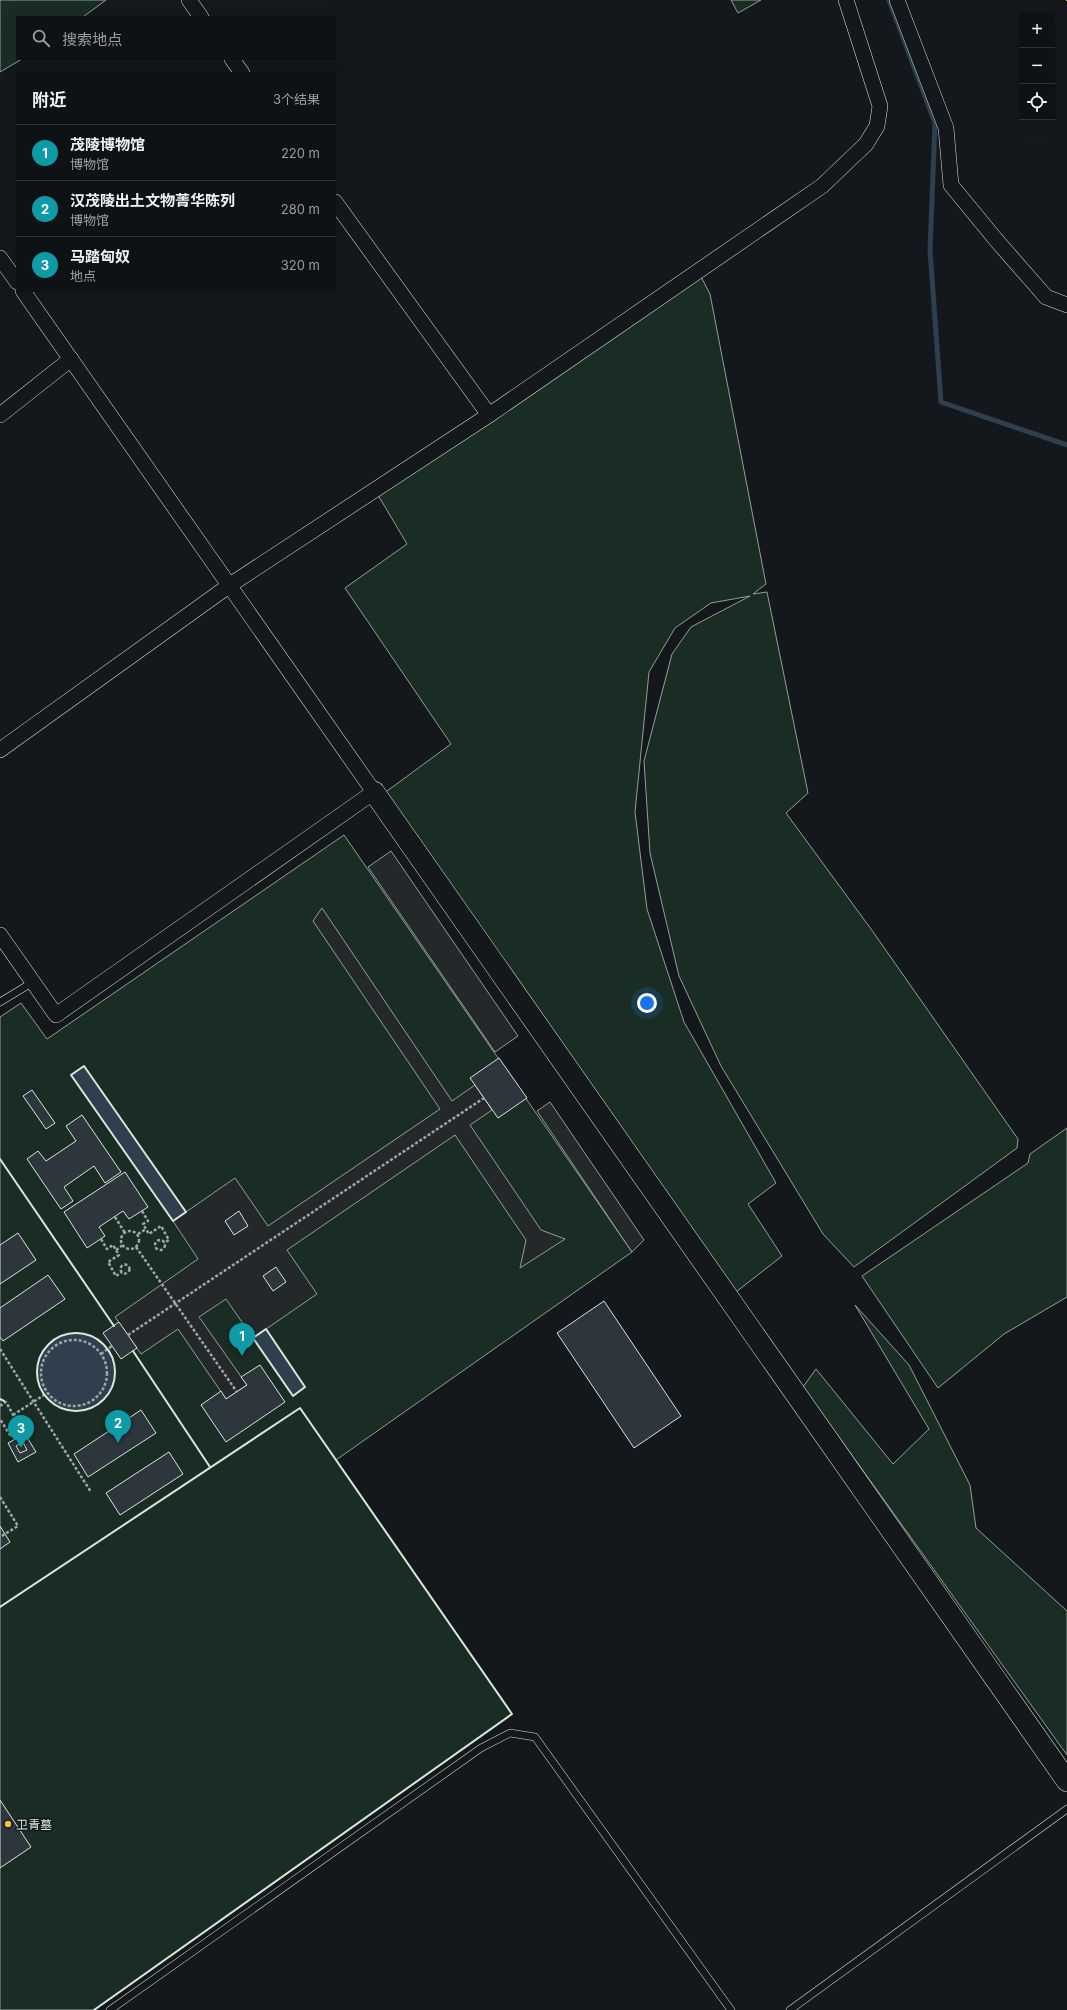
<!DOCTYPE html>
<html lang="zh">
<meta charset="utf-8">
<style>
body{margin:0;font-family:Inter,"Noto Sans SC",sans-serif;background:#181b1e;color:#f1f3f6}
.controls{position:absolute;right:12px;top:12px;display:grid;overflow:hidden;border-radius:0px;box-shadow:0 4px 16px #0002}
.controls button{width:36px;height:36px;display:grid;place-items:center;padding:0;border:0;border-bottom:1px solid #2f3234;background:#0f1215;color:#f1f3f6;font:20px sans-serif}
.you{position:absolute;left:647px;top:1003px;width:14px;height:14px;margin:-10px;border:3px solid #fff;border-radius:50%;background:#1a73e8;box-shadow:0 0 0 6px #1a73e833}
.badge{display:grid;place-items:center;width:26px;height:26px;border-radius:50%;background:#ffb74d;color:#fff;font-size:13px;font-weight:700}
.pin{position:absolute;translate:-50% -33px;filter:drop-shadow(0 1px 2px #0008)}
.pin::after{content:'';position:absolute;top:21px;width:14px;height:12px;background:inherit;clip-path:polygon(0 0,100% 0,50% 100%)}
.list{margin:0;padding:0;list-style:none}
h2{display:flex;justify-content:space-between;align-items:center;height:52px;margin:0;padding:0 16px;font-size:17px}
h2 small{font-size:13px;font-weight:400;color:#9b9ea0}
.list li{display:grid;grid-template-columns:26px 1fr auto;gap:12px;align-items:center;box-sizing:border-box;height:56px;padding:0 16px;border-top:1px solid #2f3234}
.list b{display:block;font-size:15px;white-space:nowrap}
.list p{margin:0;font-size:13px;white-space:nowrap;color:#9b9ea0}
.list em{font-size:13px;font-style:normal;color:#9b9ea0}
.icon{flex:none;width:22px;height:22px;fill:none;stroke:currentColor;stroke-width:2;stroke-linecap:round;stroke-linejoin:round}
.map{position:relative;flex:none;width:1067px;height:2010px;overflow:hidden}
.search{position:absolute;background:#0f1215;box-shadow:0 4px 16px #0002;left:16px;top:16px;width:320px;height:44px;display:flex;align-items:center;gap:10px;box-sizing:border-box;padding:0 14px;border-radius:0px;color:#9b9ea0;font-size:15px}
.panel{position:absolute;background:#0f1215;box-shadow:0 4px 16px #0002;left:16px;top:72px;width:320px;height:220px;border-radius:0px}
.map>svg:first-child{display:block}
.green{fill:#1a2d24;stroke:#939e99}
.parking{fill:#24282b;stroke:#939e99}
.water{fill:#2f3f4d;stroke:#939e99}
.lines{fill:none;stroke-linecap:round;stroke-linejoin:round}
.stream{stroke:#2f3f4d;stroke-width:5}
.building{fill:#2c363c;stroke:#d8e6dc}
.lane-casing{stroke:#d8e6dc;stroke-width:8}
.street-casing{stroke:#d8e6dc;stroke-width:16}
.secondary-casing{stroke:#d8e6dc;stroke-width:22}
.path{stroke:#9da8a2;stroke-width:2.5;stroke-dasharray:3 2;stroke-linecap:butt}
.lane{stroke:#14181c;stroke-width:7}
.street{stroke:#14181c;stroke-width:15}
.secondary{stroke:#14181c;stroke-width:21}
.wall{stroke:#d8e6dc;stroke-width:2}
.power{stroke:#ffb74d;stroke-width:1;stroke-dasharray:14 3 2 3;stroke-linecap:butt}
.poi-dot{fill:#ffb74d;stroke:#14181c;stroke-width:1.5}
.labels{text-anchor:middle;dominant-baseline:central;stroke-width:3;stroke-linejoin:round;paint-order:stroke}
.poi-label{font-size:12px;fill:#d8e6dc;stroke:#14181c;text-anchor:start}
</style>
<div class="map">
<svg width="1067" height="2010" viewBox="0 0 1067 2010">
<rect width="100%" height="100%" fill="#14181c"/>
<g class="green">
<path d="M0,0H106L83,17H17V59H22L0,72Z"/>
<path d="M731,0H761L738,13Z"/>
<path d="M699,273L710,294L766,584L753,594L767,592L808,793L786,813L871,929L1018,1139L1017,1148L854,1267L823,1234L721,1066L679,976L650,853L644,761L672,654L691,627L750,596L711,603L675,628L649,672L635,812L647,909L684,1022L776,1183L748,1204L782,1256L736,1292L383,794L451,744L345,588L407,544L378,495Z"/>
<path d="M344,835L632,1252L336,1460L512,1714L94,2010H0V1017L21,1003L47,1039Z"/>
<path d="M1067,1128V1297L1004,1334L938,1388L862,1276L1028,1163L1030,1154Z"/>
<path d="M855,1305L909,1365L970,1485L976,1528L1067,1611V1755L803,1387L816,1369L893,1464L929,1429Z"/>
</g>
<g class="parking">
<path d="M391,851L518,1036L495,1052L368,867Z"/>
<path d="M322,908L452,1101L475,1085L492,1110L470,1125L541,1230L565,1239L520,1268L526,1240L455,1135L287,1250L317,1294L253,1338L226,1299L199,1317L247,1385L226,1399L178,1329L141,1354L115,1317L198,1259L173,1221L235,1178L268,1226L440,1109L313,921Z"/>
<path d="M550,1102L644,1240L632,1252L537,1111Z"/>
</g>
<g class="water">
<path d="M84,1066L186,1212L173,1221L71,1075Z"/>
<path d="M266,1329L305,1387L293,1396L253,1338Z"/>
<circle cx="76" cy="1372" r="39"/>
</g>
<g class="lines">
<path class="stream" d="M889,0L935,123L930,250L941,402L1067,445"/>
</g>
<g class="building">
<path d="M499,1058L527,1098L498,1118L470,1078Z"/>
<path d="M32,1090L55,1123L46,1129L23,1096Z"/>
<path d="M82,1115L121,1172L105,1183L94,1166L64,1187L73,1201L61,1209L27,1159L38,1151L46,1161L76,1141L66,1126Z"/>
<path d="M125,1172L148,1207L129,1219L123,1211L99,1227L105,1236L87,1248L64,1212Z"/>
<path d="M239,1211L248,1226L234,1235L225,1221Z"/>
<path d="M18,1233L36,1260L0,1284V1245Z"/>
<path d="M276,1267L286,1282L273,1291L263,1276Z"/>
<path d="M48,1275L65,1299L3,1341L0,1337V1308Z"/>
<path d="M604,1301L681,1416L634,1448L557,1333Z"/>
<path d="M119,1322L137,1348L121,1359L103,1333Z"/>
<path d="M260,1365L285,1402L226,1442L201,1405L221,1391L226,1399L247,1385L241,1377Z"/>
<path d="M141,1410L156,1433L88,1477L74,1454Z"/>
<path d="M25,1434L36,1452L18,1462L8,1443Z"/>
<path d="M23,1442L27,1450L20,1453L16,1446Z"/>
<path d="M169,1452L183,1474L120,1515L106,1493Z"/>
<path d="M0,1526L10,1542L0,1549Z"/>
<path d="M0,1800L31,1847L0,1868Z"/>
</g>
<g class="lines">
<defs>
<g id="lane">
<path d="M0,1002L33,982"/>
<path d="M110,2010L481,1748L510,1733L535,1737L731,2010"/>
<path d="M790,2010L1067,1809"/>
</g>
<g id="street">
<path d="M189,0L201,17"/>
<path d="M897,0L946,128L951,185L997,241L1046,297L1067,305"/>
<path d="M232,59L242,73"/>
<path d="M335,202L489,415"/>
<path d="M0,258L17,282"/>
<path d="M0,415L71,359"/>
<path d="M0,750L230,585L489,415L822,186L866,144L877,126L880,106L846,0"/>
<path d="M0,935L56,1015L374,792L23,291"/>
</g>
<path id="secondary" d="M374,792L1067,1781"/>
</defs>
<use href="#lane" class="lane-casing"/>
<use href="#street" class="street-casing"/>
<use href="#secondary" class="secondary-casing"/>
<g class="path">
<path d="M142,1211L148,1221L143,1224L149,1234L161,1226L169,1240L164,1243"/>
<path d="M115,1217L125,1233"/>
<circle cx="130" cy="1240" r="9"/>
<path d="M138,1234L146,1229"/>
<path d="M101,1239L107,1249L113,1245L119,1255L108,1262L116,1276L122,1272"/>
<circle cx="160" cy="1245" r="5"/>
<path d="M136,1247L237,1392"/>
<path d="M116,1250L123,1245"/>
<circle cx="125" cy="1269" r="4.5"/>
<path d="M128,1335L484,1098"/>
<circle cx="74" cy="1373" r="33"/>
<path d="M0,1349L91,1492"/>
<path d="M101,1354L112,1346"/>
<path d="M0,1406L6,1402L21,1429L10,1435L0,1419"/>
<path d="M13,1415L44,1395"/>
<path d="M0,1497L18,1526L0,1537"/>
</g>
<use href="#lane" class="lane"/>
<use href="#street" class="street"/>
<use href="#secondary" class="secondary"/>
<g class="wall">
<path d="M84,1066L186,1212L173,1221L71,1075Z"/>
<path d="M0,1159L114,1326"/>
<path d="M266,1329L305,1387L293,1396L253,1338Z"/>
<circle cx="76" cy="1372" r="39"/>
<path d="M133,1351L210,1467"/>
<path d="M0,1399L4,1401"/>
<path d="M0,1607L300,1408L512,1714L94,2010"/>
</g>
<path class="power" d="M1066,0L1067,1"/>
</g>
<circle class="poi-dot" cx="8" cy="1824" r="4"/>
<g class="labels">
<g class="poi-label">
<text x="16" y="1824">卫青墓</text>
</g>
</g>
</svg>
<div class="controls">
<button>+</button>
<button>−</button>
<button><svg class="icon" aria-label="locate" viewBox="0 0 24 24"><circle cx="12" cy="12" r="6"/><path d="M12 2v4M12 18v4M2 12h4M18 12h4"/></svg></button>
</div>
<div class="you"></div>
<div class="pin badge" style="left:242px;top:1356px;background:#0f9aa8">1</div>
<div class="pin badge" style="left:118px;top:1443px;background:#0f9aa8">2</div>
<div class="pin badge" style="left:21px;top:1448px;background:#0f9aa8">3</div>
<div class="search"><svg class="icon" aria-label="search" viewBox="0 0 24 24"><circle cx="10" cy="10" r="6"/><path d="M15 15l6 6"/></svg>搜索地点</div>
<section class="panel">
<h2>附近<small>3个结果</small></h2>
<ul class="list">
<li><span class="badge" style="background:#0f9aa8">1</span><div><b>茂陵博物馆</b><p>博物馆</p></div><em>220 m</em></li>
<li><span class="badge" style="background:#0f9aa8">2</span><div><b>汉茂陵出土文物菁华陈列</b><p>博物馆</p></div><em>280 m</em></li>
<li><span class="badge" style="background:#0f9aa8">3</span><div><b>马踏匈奴</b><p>地点</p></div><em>320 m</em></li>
</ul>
</section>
</div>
